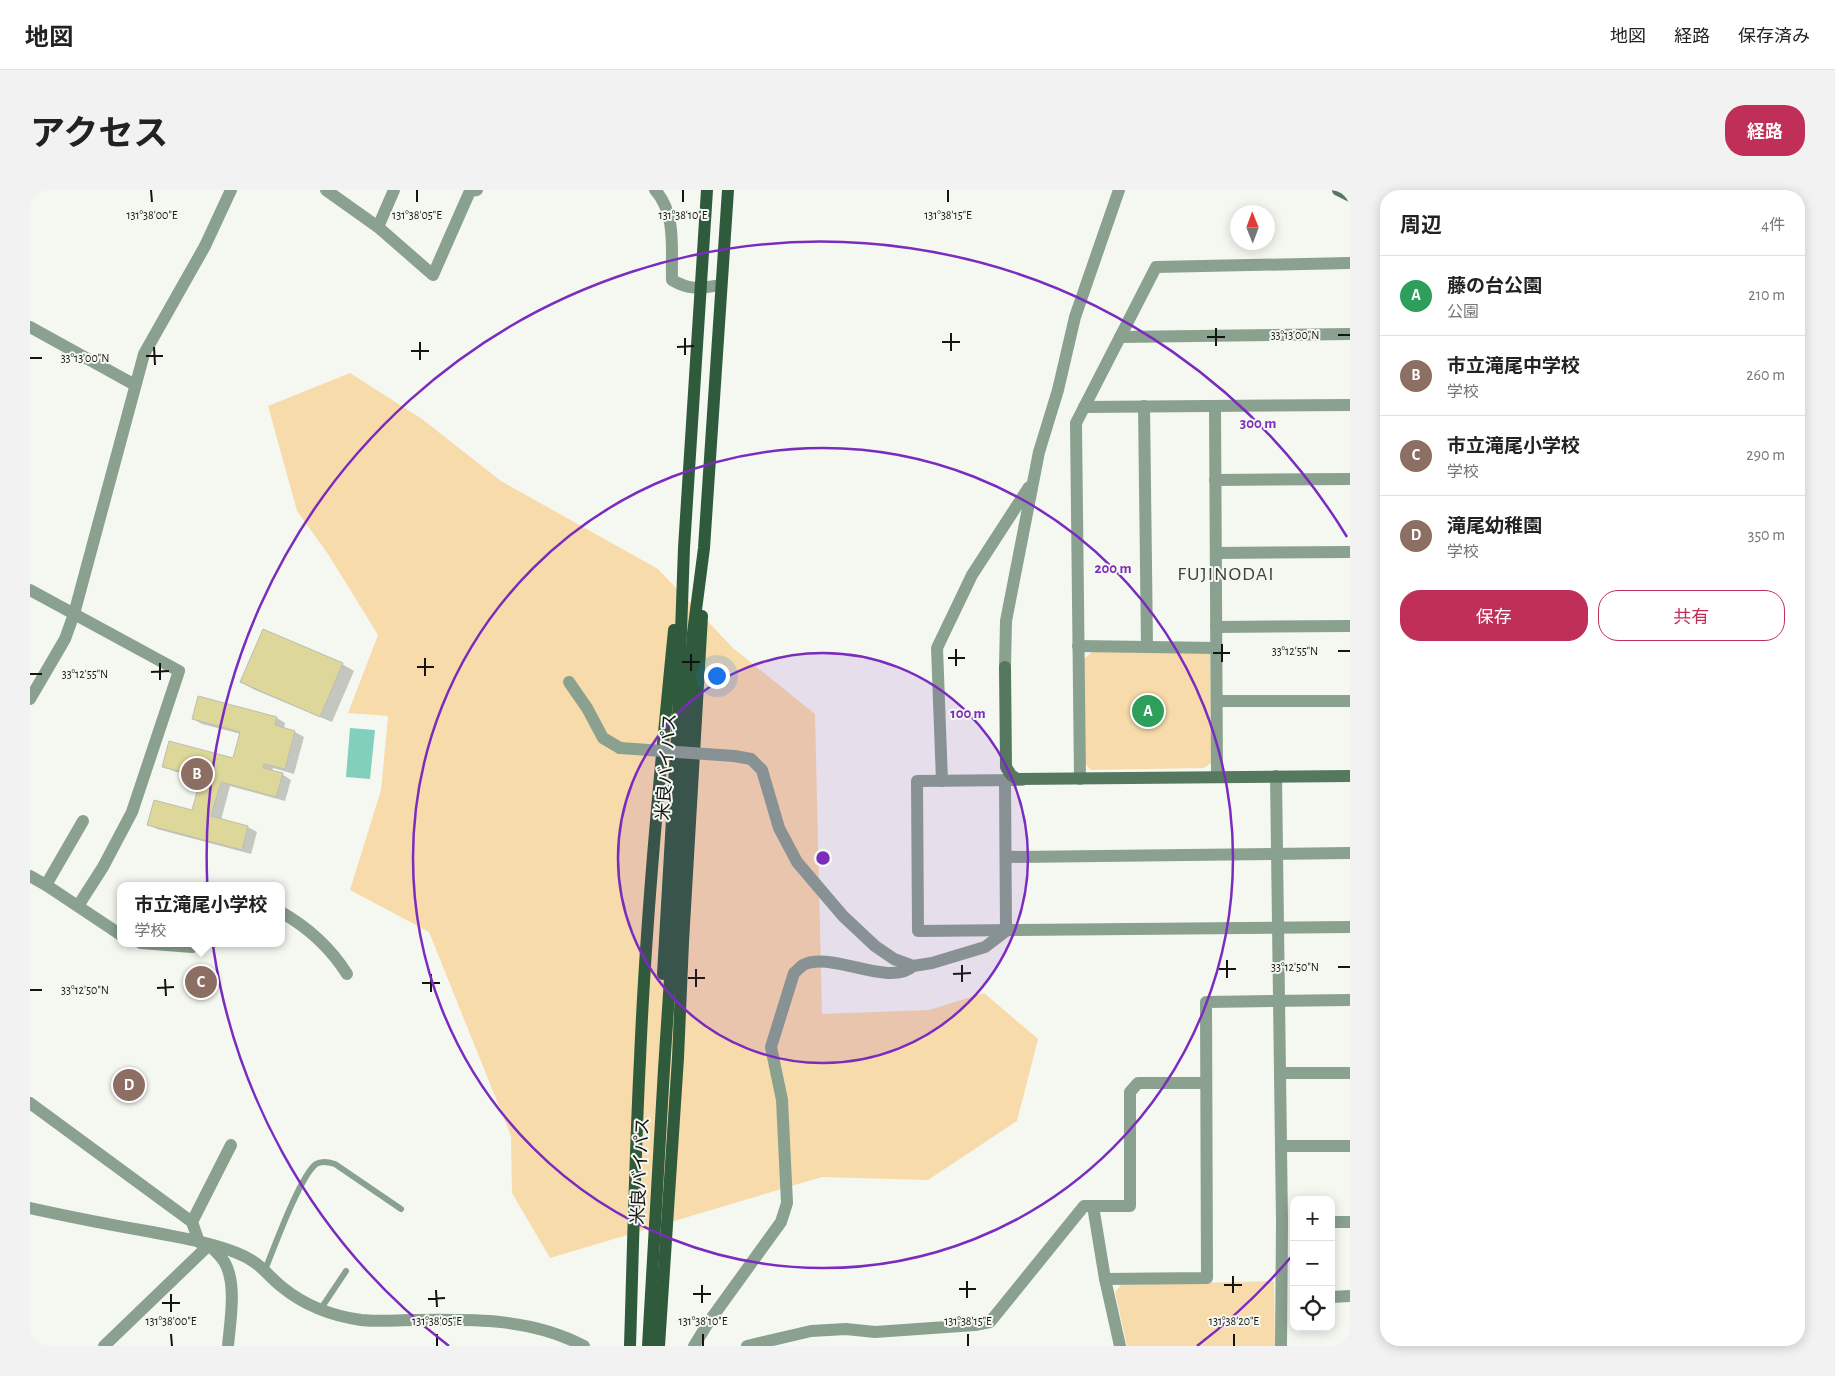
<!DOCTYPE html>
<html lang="ja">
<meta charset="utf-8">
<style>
body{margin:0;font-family:"Alegreya Sans","Noto Sans JP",sans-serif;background:#f2f2f2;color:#222}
.controls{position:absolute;right:15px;bottom:15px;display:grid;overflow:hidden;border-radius:10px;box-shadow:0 2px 12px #0003}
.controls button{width:45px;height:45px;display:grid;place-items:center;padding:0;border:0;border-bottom:1px solid #e0e0e0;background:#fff;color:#222;font:25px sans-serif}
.compass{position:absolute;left:1200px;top:15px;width:45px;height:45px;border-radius:50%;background:#fff;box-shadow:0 2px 12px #0003;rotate:359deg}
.you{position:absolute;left:686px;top:485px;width:18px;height:18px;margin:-12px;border:4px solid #fff;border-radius:50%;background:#1a73e8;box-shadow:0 0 0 8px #1a73e833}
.badge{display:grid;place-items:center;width:32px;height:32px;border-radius:50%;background:#bf2f58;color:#fff;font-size:16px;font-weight:700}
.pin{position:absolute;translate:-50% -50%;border:2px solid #fff;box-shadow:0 1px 5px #0006}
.popup{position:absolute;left:87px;top:692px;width:168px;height:65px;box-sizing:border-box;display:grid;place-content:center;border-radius:10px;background:#fff;filter:drop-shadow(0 1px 4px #0005);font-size:16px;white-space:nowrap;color:#767676}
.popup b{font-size:19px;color:#222}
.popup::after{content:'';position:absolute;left:50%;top:100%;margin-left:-10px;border:10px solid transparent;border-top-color:#fff}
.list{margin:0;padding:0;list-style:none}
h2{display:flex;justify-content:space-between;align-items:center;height:65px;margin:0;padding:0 20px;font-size:21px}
h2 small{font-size:16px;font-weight:400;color:#767676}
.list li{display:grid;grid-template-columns:32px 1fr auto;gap:15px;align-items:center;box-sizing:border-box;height:80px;padding:0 20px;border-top:1px solid #e0e0e0}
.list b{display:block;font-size:19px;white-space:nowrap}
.list p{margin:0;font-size:16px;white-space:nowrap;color:#767676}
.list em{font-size:16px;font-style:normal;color:#767676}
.actions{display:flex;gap:10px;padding:15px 20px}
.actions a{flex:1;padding:11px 0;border:1px solid #bf2f58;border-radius:20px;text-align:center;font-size:18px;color:#bf2f58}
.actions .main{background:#bf2f58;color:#fff}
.icon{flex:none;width:28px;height:28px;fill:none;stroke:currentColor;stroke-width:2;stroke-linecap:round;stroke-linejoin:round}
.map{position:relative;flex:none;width:1320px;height:1156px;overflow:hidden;border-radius:20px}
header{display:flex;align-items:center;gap:30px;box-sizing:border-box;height:70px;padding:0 25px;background:#fff;border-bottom:1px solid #e0e0e0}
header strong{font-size:24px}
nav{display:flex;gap:28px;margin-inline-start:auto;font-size:18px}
.intro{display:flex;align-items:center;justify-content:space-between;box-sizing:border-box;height:120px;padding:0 30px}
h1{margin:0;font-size:35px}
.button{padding:12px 22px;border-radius:20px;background:#bf2f58;color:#fff;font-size:18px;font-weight:700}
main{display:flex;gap:30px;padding:0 30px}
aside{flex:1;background:#fff;border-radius:20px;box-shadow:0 2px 12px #0003}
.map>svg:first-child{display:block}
.green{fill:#f8dbaa}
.water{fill:#82d0bc}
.shadow{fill:#0003}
.building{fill:#ddd899;stroke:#bdbdb6}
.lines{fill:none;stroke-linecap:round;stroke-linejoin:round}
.lane{stroke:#8aa18f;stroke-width:6}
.street{stroke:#8aa18f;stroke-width:12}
.secondary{stroke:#55785e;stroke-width:12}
.primary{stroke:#2f5a3c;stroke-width:12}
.street-bridge{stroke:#8aa18f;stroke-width:12}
.ticks{fill:none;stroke:#141513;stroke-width:2}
.ring{fill:none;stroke:#7b2cbf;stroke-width:2.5}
.labels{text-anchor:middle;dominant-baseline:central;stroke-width:4;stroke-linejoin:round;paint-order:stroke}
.street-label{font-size:18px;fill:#141513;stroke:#f5f8f1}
.quarter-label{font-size:20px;letter-spacing:1px;fill:#3e403b;stroke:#f5f8f1}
.ticks-label{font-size:12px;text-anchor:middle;fill:#141513;stroke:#f5f8f1;stroke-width:4;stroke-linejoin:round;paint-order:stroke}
.centre{fill:#7b2cbf;stroke:#f5f8f1;stroke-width:2.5}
.ring-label{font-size:15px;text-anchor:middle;font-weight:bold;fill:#7b2cbf;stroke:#f5f8f1;stroke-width:4;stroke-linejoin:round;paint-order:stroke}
</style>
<header>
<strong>地図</strong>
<nav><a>地図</a><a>経路</a><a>保存済み</a></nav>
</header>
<div class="intro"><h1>アクセス</h1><a class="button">経路</a></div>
<main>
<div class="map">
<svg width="1320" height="1156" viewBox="0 0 1320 1156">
<rect width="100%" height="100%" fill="#f5f8f1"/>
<g class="green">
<path d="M320,183L392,229L471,291L628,379L703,458L785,524L792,824L899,820L954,803L1008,849L987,931L898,990L792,987L520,1068L482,1003L481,946L399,742L320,700L351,600L358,526L318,523L348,445L298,364L267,321L238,216Z"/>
<path d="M1062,462H1180L1181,573L1174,578L1061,580L1055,574L1054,469Z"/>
<path d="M1244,1091L1245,1156H1097L1085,1102L1091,1095Z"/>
</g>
<path class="water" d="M320,538L345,540L340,589L316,587Z"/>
<g class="shadow">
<path d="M312,474L324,481L302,532L223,499L211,492Z"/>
<path d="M247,528L255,533L254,539L265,542L274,547L264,584L243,578L242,582L252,584L261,590L255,611L200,596L191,630L218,637L227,642L221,664L127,639L118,634L163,621L183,596L184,592L143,581L134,576L204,570L211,544L172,534L163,529Z"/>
</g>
<g class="building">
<path d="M233,439L313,473L290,527L210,492Z"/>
<path d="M168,506L247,527L245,535L265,541L255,579L234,574L233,578L253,583L246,607L191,592L181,626L218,636L212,660L117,635L124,610L162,620L170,591L182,595L184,590L132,577L139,551L203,568L210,542L162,529Z"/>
</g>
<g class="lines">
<g class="lane">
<path d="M235,1080C244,1058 270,986 286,974C292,970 299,972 305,974L371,1019"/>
<path d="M290,1120L316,1081"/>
</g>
<g class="street">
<path d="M296,0L348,37L403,85L440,1L447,0"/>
<path d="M625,0C647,24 641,61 642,90C661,101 671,98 691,95"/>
<path d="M348,37L364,0"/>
<path d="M0,137L105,195"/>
<path d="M1090,147L1320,144"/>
<path d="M1114,216L1117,456"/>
<path d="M1185,216L1187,587"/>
<path d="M1054,217L1320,215"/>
<path d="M1185,290L1320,289"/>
<path d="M1186,363L1320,362"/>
<path d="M0,400L149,481L102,622L73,677L48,716"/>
<path d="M1186,437L1320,436"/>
<path d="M1048,456L1187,458"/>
<path d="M975,477L976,431L1009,262L1028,200L1045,127L1089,0"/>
<path d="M539,492L557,518L573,548L590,558"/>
<path d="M0,509L35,449L44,424L114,164L175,56L201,0"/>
<path d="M1187,511H1320"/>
<path d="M704,566L721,569L732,580L749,638L767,672L813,726L845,756L864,769L883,776L902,773L955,757L976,741L975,590"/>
<path d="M1246,586L1252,1032L1251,1156"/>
<path d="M1050,589L1046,233L1126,77L1320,73"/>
<path d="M992,590L887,591L888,741L1320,737"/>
<path d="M912,591L907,458L942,385L999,297"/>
<path d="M976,667L1320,663"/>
<path d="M0,686L16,695L91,745"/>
<path d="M16,695L53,631"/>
<path d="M251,722C279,738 300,757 317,784"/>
<path d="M111,753L162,757L163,753"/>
<path d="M1250,883H1320"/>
<path d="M0,913L162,1032L169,1052"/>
<path d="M1251,956H1320"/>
<path d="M1063,1016L1075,1089L1090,1156"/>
<path d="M0,1018C41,1027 82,1035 122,1042C151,1048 180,1052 207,1063C230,1072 234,1082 252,1097C274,1115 303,1126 331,1130C348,1132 367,1130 384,1130C443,1129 501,1128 554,1156"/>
<path d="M162,1032L201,955"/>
<path d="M1301,1032H1320"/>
<path d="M1075,1089L1177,1088L1176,812L1320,810"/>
<path d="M1301,1107L1320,1106"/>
<path d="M74,1156L179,1055C184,1060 191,1066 195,1073C207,1095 200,1132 198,1156"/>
<path d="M664,1156L678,1133L751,1032L757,1013L752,910L741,857L764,783C767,781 770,777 773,775C800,760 859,798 883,776"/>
<path d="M717,1156L781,1141L816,1139L845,1142L945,1135L960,1132L1054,1016H1100V902L1108,893H1176"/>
</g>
<g class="secondary">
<path d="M1308,0L1320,6"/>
<path d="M975,477L976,577L981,585L987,589L1320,586"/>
</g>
<g class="primary">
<path d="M633,784L648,526L654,358L677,0"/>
<path d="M600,1156C603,1060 605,965 610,869C616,726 630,582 644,440"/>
<path d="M618,1156L634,879L663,443L674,358L698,0"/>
<path d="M629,1156L648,868L653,752L672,426"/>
</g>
<path class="street-bridge" d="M590,558L704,566"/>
</g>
<path class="ticks" d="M121,0L122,12M387,0V12M653,0V12M918,0V12M1186,138V156M921,143V161M1308,145H1320M1177,147H1195M655,148V165M390,152V170M912,152H930M124,157L125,175M647,157L664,156M381,161H399M116,166H133M0,168H12M1192,454V472M926,459V476M1308,461H1320M1183,463H1200M661,464V481M395,468V486M918,468H935M652,472H670M130,473V490M387,477H404M121,482L139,481M0,484H12M1197,770V788M932,775V792M1308,777H1320M666,779V797M1189,779H1206M401,784V802M923,784L941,783M658,788H675M135,789L136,806M392,793H410M127,798L144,797M0,800H12M1203,1086V1103M937,1091V1108M672,1095V1113M1194,1095H1212M929,1099H946M406,1100L407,1117M141,1104V1122M663,1104H681M398,1109L415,1108M132,1113H150M141,1144L142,1156M407,1144V1156M673,1144V1156M938,1144V1156M1204,1144V1156"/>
<circle cx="793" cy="668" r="205" fill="#7b2cbf" fill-opacity=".12"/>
<g class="ring">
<circle cx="793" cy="668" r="205"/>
<circle cx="793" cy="668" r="410"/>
<path d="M1261 1067A615 615 0 0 1 1167 1156M419 1156A615 615 0 1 1 1317 347"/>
</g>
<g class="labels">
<g class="street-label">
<text transform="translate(637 577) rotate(-86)">米良バイパス</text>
<text transform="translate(611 981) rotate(-87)">米良バイパス</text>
</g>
<g class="quarter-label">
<text x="1196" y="384">FUJINODAI</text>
</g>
</g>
<g class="ticks-label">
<text x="122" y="29">131°38'00"E</text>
<text x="387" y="29">131°38'05"E</text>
<text x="653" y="29">131°38'10"E</text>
<text x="918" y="29">131°38'15"E</text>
<text x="1265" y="149">33°13'00"N</text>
<text x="55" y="172">33°13'00"N</text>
<text x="1265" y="465">33°12'55"N</text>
<text x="55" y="488">33°12'55"N</text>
<text x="1265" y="781">33°12'50"N</text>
<text x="55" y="804">33°12'50"N</text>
<text x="141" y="1135">131°38'00"E</text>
<text x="407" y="1135">131°38'05"E</text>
<text x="673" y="1135">131°38'10"E</text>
<text x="938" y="1135">131°38'15"E</text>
<text x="1204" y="1135">131°38'20"E</text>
</g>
<circle cx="793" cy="668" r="8" class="centre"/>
<g class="ring-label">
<text x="1228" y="238">300 m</text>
<text x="1083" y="383">200 m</text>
<text x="938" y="528">100 m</text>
</g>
</svg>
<div class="controls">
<button>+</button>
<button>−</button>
<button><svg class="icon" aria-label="locate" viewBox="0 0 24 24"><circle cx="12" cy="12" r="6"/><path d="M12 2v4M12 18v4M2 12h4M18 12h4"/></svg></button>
</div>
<svg class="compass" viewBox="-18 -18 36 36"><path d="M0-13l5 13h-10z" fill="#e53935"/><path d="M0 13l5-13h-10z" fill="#767676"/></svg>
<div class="you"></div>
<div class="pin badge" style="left:1118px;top:521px;background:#2e9e5b">A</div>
<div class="pin badge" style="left:167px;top:584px;background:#8d6e63">B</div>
<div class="pin badge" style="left:171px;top:792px;background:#8d6e63">C</div>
<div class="popup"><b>市立滝尾小学校</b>学校</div>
<div class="pin badge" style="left:99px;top:895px;background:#8d6e63">D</div>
</div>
<aside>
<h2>周辺<small>4件</small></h2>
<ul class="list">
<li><span class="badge" style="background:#2e9e5b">A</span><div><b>藤の台公園</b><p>公園</p></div><em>210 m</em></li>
<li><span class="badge" style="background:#8d6e63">B</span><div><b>市立滝尾中学校</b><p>学校</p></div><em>260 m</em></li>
<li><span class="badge" style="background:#8d6e63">C</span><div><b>市立滝尾小学校</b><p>学校</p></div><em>290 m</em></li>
<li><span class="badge" style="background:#8d6e63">D</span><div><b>滝尾幼稚園</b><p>学校</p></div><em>350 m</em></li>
</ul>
<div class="actions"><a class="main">保存</a><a>共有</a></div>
</aside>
</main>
